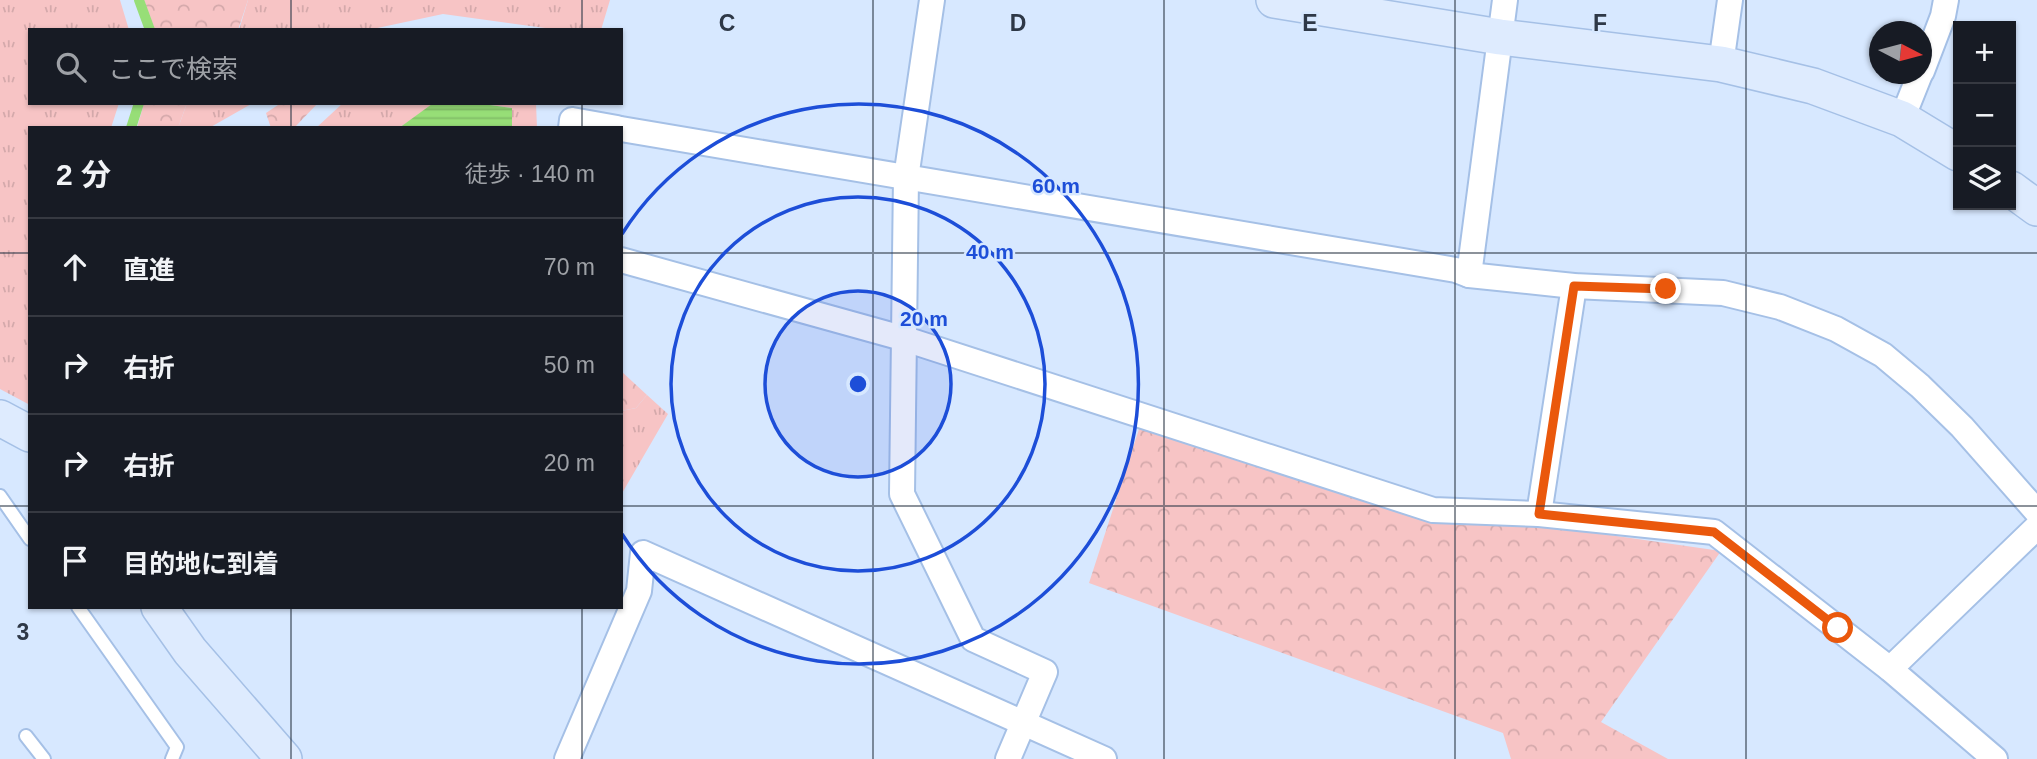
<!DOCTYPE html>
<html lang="ja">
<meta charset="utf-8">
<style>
body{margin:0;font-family:Arial,"Noto Sans JP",sans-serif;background:#20242c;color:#f1f3f6}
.controls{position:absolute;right:21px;top:21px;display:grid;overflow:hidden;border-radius:0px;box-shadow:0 2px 5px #0004}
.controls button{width:63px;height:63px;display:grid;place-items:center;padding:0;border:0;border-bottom:2px solid #363941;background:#171b24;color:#f1f3f6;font:35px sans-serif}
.compass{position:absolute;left:1869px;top:21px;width:63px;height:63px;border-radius:50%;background:#171b24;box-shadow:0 2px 5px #0004;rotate:96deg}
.stop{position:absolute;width:21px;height:21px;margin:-16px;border:5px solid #ea580c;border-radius:50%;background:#fff}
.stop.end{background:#ea580c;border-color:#fff;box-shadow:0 2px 7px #0008}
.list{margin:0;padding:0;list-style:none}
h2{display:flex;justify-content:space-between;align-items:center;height:91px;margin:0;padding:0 28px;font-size:30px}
h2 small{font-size:23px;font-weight:400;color:#9ea1a6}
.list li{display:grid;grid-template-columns:46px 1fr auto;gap:21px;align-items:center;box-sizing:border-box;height:98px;padding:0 28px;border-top:2px solid #363941}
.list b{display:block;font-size:26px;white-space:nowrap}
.list em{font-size:23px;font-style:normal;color:#9ea1a6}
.icon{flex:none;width:38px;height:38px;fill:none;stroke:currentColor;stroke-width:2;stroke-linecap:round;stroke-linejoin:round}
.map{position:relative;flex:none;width:2037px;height:759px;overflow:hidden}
.search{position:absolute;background:#171b24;box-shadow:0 2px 5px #0004;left:28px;top:28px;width:595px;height:77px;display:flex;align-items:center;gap:18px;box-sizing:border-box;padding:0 24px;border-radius:0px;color:#9ea1a6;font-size:26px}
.panel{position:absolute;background:#171b24;box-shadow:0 2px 5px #0004;left:28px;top:126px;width:595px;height:483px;border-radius:0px}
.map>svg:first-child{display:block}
.grass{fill:url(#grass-tufts)}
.forest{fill:url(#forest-crowns)}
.water{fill:url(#water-rules)}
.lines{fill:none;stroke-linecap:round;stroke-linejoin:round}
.stream{stroke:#97de77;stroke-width:10}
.lane-casing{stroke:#a5c0e6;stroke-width:16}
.street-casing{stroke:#a5c0e6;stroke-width:28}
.secondary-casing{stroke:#a5c0e6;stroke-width:38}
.lane{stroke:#fff;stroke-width:12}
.street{stroke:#fff;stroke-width:24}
.secondary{stroke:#deebfe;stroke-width:35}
.route{stroke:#ea580c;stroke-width:9}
.grid{fill:none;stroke:#2e3847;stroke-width:2;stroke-opacity:0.55}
.ring{fill:none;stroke:#1d4ed8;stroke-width:3.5}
.grid-label{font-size:23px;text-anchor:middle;font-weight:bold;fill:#2e3847;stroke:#d7e8ff;stroke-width:5;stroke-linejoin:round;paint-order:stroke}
.centre{fill:#1d4ed8;stroke:#d7e8ff;stroke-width:3.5}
.ring-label{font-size:21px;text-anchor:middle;font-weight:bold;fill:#1d4ed8;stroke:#d7e8ff;stroke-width:5;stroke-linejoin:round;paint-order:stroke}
</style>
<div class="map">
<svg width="2037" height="759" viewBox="0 0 2037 759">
<defs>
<pattern id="grass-tufts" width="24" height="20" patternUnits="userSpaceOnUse" patternTransform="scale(1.75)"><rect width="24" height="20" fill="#f7c4c5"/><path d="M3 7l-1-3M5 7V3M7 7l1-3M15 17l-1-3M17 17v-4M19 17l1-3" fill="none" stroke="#d4a9ab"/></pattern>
<pattern id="forest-crowns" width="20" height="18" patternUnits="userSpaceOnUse" patternTransform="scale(1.75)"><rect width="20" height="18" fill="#f7c4c5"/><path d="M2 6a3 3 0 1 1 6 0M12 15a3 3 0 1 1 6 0" fill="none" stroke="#d4a9ab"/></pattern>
<pattern id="water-rules" width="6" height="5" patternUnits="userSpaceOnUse" patternTransform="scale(1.75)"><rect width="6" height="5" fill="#97de77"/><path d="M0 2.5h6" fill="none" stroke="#82bf68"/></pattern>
</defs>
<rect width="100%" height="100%" fill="#d7e8ff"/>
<g class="grass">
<path d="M0,0H120L129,30H30V103H119L111,128H30V405L0,389Z"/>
<path d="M248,0H610L601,30H560L443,14L368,30H239Z"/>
<path d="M187,103H253L209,128H178Z"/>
<path d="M343,103H436L399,128H316Z"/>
<path d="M475,103H536L537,128H512V108Z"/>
<path d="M647,395L668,414L621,495V411L636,408Z"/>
</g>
<g class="forest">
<path d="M144,0H248L238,30H155Z"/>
<path d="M144,103H187L178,128H137Z"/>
<path d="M281,103H318L294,128H271L266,113Z"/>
<path d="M621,371L647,395L636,408L621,411Z"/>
<path d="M1140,426L1540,525L1721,551L1601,722L1668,759H1511L1503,733L1089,583Z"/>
</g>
<path class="water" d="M475,103L512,108V128H399L432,104Z"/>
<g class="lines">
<g class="stream">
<path d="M139,0L150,30"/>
<path d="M131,128L139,103"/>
</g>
<defs>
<g id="lane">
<path d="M0,496L30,539"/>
<path d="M78,607L177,747L172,759"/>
<path d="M26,736L44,759"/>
</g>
<g id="street">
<path d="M932,0L906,178L902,494L973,639L1045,672L1008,759"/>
<path d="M1721,64L1730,0"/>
<path d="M1922,71L1943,16L1946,0"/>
<path d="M1902,119L1920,74"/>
<path d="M571,128L572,120L617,128"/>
<path d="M621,129L1456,270L1469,275L1574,286L1723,293L1780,307L1836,329L1883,355L1920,386L1962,427L2037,512"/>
<path d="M621,260L902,338L1433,510L1539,514L1714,532L1890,669L1995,759"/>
<path d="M1469,275L1505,0"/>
<path d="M1539,514L1574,286"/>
<path d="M1890,669L2037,527"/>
<path d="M567,759L639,591L643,553L1104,759"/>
</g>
<g id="secondary">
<path d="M1274,0L1500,37L1721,64L1813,86L1902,119L1958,153"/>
<path d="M2011,189L2037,208"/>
<path d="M0,418L30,434"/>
<path d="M159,607L190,651L284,759"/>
</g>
</defs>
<use href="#lane" class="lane-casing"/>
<use href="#street" class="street-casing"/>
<use href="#secondary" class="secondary-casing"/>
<use href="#lane" class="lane"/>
<use href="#street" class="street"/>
<use href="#secondary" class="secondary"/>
</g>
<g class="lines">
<path class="route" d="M1666,289L1574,286L1539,514L1714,532L1838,628"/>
</g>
<path class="grid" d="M291,0V30M582,0V30M873,0V759M1164,0V759M1455,0V759M1746,0V759M291,103V128M582,103V128M0,253H30M621,253H2037M0,506H30M621,506H2037M291,607V759M582,607V759"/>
<circle cx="858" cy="384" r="93" fill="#1d4ed8" fill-opacity=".12"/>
<g class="ring">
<circle cx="858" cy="384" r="93"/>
<circle cx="858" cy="384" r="187"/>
<path d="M622 234A280 280 0 1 1 622 534"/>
</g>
<g class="grid-label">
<text x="727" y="31">C</text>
<text x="1018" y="31">D</text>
<text x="1310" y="31">E</text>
<text x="1600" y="31">F</text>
<text x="23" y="640">3</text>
</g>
<circle cx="858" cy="384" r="10" class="centre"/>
<g class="ring-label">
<text x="1056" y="193">60 m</text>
<text x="990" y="259">40 m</text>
<text x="924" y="326">20 m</text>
</g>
</svg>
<div class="controls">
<button>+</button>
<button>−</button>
<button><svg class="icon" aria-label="layers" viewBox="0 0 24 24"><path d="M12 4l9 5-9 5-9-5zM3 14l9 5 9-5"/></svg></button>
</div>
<svg class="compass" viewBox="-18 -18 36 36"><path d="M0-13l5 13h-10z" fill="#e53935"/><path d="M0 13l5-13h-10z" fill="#9ea1a6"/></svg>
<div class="stop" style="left:1838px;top:628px"></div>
<div class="stop end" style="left:1666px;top:289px"></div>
<div class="search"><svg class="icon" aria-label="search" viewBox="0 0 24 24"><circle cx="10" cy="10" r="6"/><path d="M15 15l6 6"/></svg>ここで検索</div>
<section class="panel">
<h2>2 分<small>徒歩 · 140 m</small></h2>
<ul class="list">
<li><svg class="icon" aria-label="ahead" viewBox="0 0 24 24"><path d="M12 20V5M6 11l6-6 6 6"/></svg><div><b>直進</b></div><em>70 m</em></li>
<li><svg class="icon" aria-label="right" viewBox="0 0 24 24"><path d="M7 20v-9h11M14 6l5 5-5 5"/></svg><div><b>右折</b></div><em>50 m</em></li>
<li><svg class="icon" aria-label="right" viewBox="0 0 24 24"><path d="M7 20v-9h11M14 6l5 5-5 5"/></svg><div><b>右折</b></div><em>20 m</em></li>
<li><svg class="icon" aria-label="arrive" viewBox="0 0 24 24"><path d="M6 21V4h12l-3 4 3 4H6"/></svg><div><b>目的地に到着</b></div></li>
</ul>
</section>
</div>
